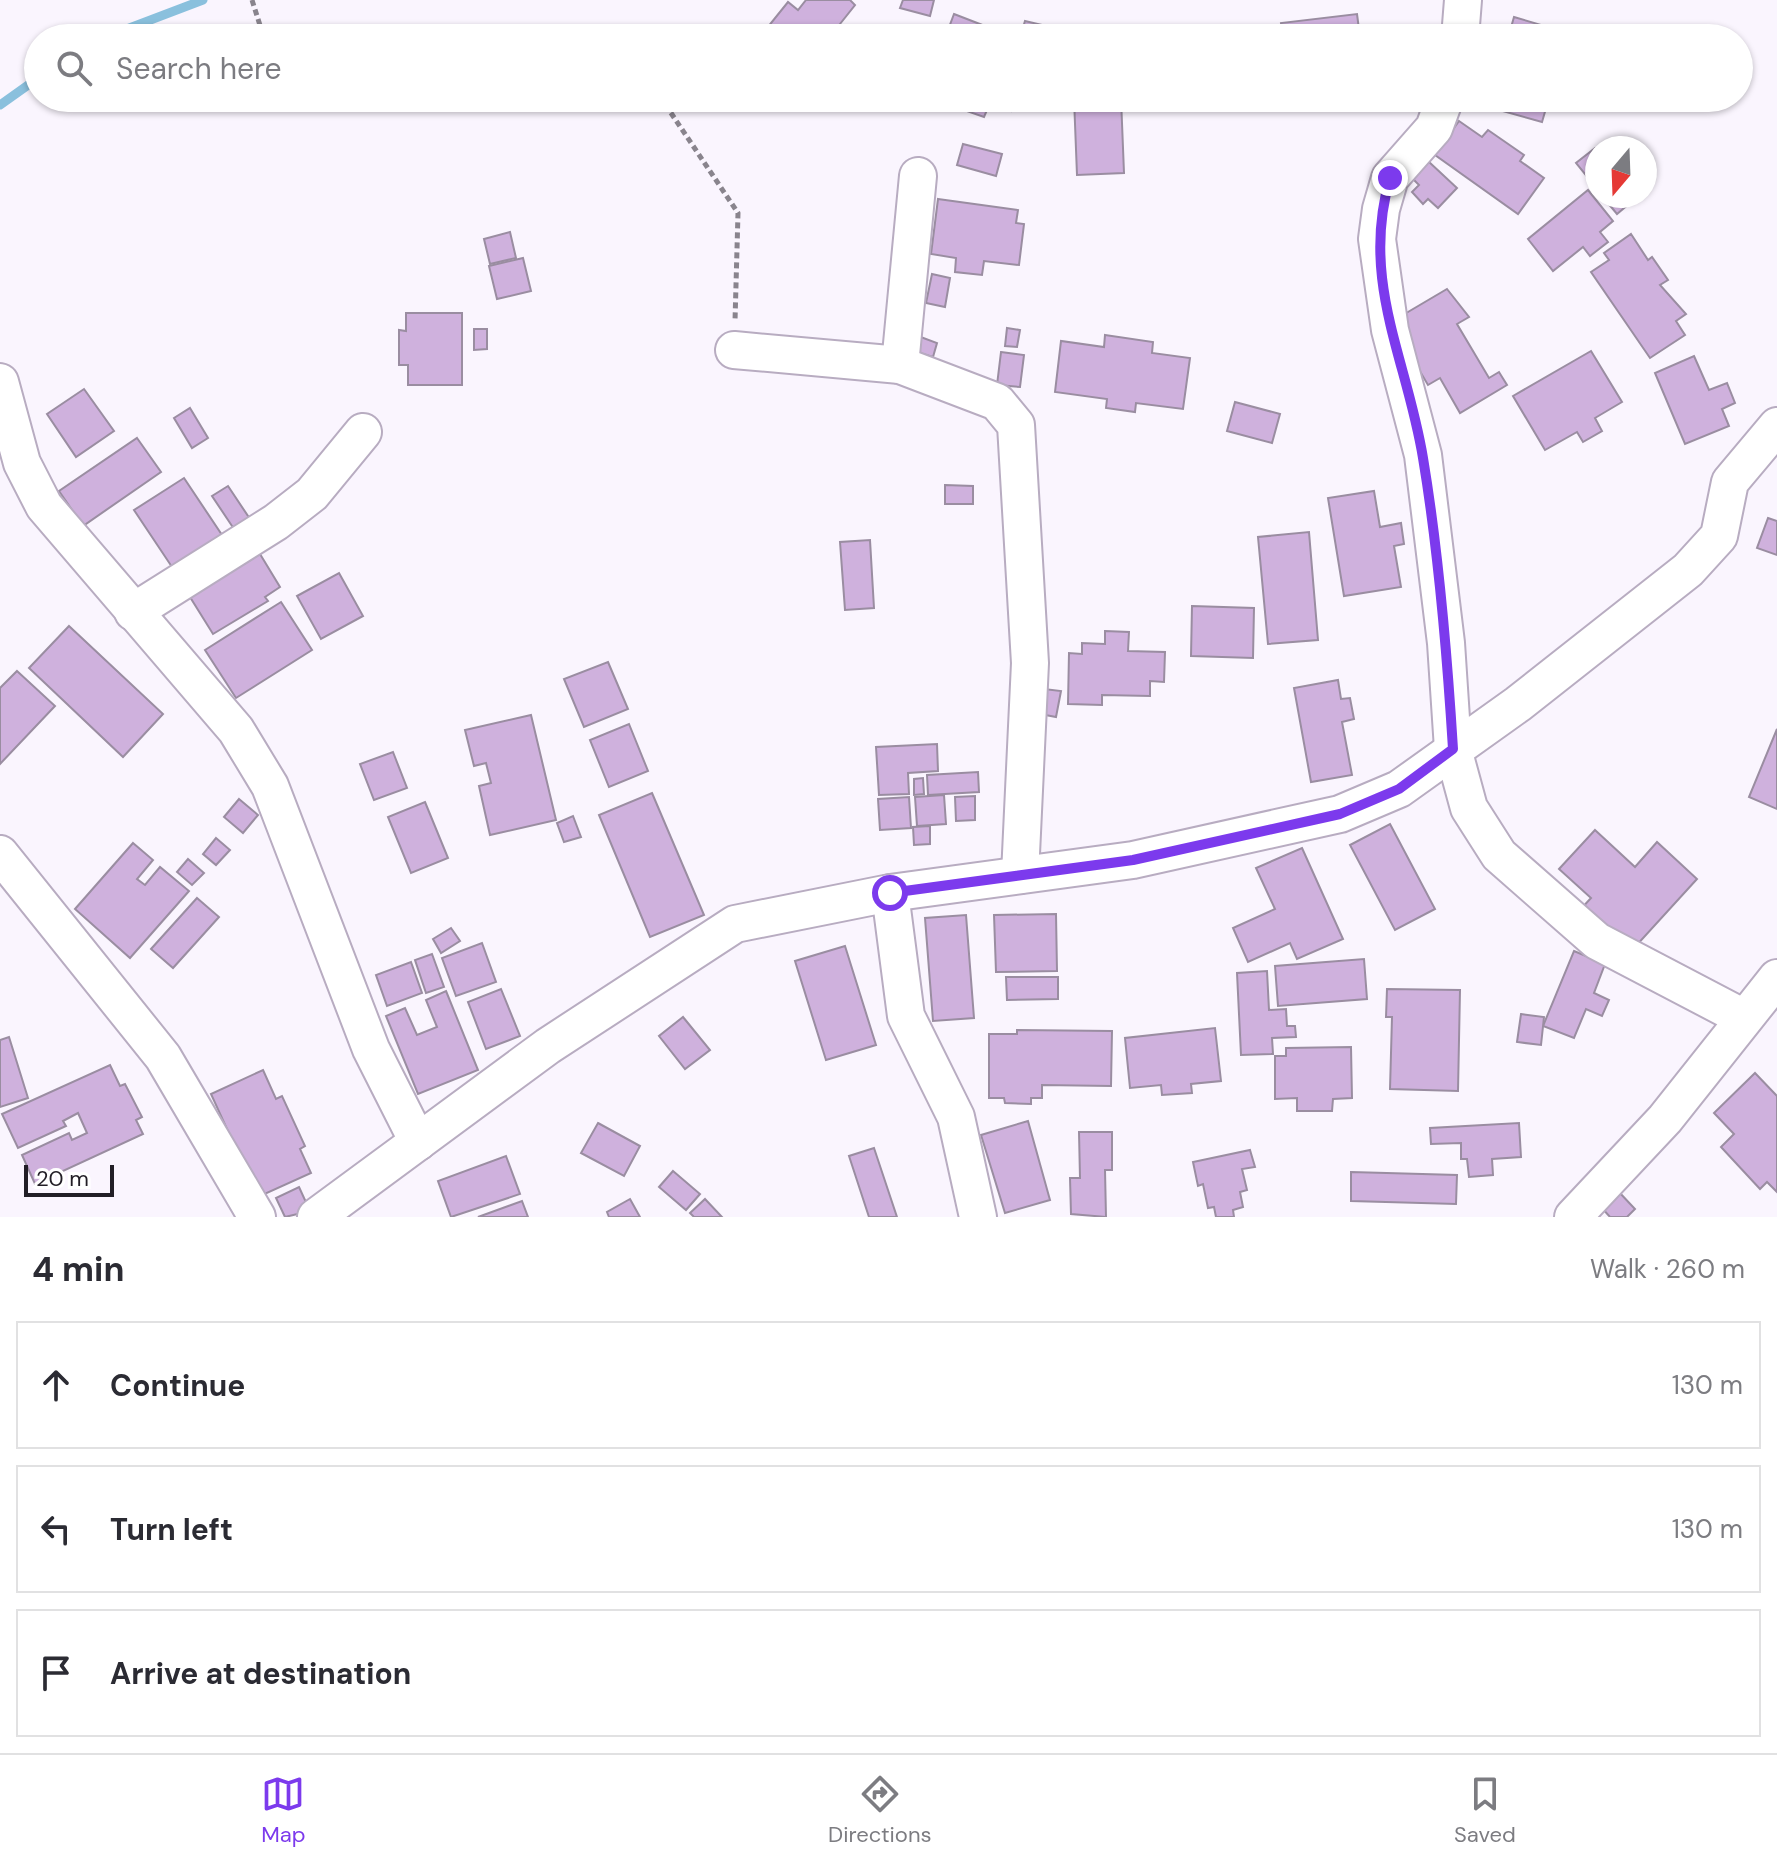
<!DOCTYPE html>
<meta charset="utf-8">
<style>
body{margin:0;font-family:"DM Sans",sans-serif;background:#f2f2f3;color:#2b2b33}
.compass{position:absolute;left:1585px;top:136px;width:72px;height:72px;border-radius:50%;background:#fff;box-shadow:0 2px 6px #0004;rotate:199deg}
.scale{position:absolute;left:24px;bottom:20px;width:90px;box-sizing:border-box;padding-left:8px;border:4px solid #221e26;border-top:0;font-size:22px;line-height:28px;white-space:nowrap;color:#221e26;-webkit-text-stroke:6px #fff;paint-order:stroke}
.stop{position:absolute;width:24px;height:24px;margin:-18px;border:6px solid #7c3aed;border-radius:50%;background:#fff}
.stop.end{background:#7c3aed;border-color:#fff;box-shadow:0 2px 8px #0008}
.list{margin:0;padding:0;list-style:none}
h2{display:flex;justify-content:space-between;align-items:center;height:104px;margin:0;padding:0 32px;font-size:34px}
h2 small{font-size:26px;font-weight:400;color:#7c7c81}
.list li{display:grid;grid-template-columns:52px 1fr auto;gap:24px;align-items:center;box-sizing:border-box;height:128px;margin:0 16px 16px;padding:0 16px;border:2px solid #e1e1e2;border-radius:0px}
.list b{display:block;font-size:30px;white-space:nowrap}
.list em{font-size:26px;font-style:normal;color:#7c7c81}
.icon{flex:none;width:44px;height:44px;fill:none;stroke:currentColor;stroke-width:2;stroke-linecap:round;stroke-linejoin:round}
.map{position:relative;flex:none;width:1777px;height:1217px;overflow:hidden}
.search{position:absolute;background:#fff;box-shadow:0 2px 6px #0004;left:24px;right:24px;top:24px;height:88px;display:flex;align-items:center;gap:20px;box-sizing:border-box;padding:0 28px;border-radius:44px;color:#7c7c81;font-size:30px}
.sheet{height:536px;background:#fff}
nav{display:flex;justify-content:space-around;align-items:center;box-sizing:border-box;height:112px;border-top:2px solid #e1e1e2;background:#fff;font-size:22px;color:#7c7c81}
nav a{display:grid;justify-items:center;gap:4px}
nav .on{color:#7c3aed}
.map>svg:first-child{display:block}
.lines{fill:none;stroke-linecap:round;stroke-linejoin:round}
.stream{stroke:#8ac0dd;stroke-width:9}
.building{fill:#cfb1dd;stroke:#9a8da1;stroke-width:2}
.street-casing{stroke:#b8acc1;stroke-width:40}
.path{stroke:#89848d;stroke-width:5;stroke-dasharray:6 4;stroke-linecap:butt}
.street{stroke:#fff;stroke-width:36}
.route{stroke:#7c3aed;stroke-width:10}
</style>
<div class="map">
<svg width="1777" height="1217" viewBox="0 0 1777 1217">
<rect width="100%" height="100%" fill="#faf5fe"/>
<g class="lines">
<g class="stream">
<path d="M103,38L203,0"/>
<path d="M0,105L38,78"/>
</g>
</g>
<g class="building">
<path d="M806,0H850L855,5L840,24L848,30L841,38H795L787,32L781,38L767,28L788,2L798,10Z"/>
<path d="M903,0H934L930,16L900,8Z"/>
<path d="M954,14L1016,38H945Z"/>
<path d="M1357,14L1360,37L1369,38H1283L1281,23Z"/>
<path d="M1514,17L1568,33L1567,38H1508Z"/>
<path d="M1025,21L1042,25L1039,35L1022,31Z"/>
<path d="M962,98H1016L1011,111L990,103L984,117L958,108Z"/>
<path d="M1074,98H1121L1124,173L1077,175Z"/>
<path d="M1495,98H1549L1542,122L1492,108Z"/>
<path d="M1459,121L1482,137L1488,130L1524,155L1520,161L1544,178L1518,214L1435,155Z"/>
<path d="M963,144L1002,154L996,176L957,165Z"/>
<path d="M1595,148L1597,150V189L1576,163Z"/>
<path d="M1428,161L1457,188L1438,208L1428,199L1423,204L1412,192L1419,185L1411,177Z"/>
<path d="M1588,190L1613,221L1600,232L1608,242L1590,256L1583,247L1553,271L1528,239Z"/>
<path d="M1602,196H1634L1636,198L1617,214Z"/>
<path d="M938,199L1018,210L1016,223L1024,224L1019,265L984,261L982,275L955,272L956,258L931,254Z"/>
<path d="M510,232L516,258L490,264L484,239Z"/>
<path d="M1631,234L1648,260L1652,257L1668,280L1660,285L1686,314L1676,321L1685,335L1650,358L1591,272L1609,260L1604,253Z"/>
<path d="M523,258L531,291L497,299L489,266Z"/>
<path d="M932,274L950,278L945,307L926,303Z"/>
<path d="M1447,289L1469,317L1457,324L1489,378L1499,372L1507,385L1460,413L1440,378L1428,385L1391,322Z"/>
<path d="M406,313H462V385H408V365H399V330L406,331Z"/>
<path d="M1007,328L1020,330L1017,347L1005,346Z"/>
<path d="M474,329H487V349L474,350Z"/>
<path d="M1105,335L1153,342L1152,353L1190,358L1183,409L1136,403L1135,412L1106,408L1107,399L1055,392L1061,341L1104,347Z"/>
<path d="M918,336L937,343L933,357L913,351Z"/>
<path d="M1591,351L1622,402L1595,418L1602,431L1583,442L1577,432L1545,450L1513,396Z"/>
<path d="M1001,352L1024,355L1020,387L997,385Z"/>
<path d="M1694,356L1709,390L1727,383L1735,403L1722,409L1729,426L1685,444L1655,373Z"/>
<path d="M84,389L114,431L76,457L47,414Z"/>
<path d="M1235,402L1280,414L1272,443L1227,431Z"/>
<path d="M190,408L208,438L192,448L174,418Z"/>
<path d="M137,438L161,472L83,526L59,491Z"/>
<path d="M184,478L224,538L174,570L134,510Z"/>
<path d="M945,485L973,486V504H945Z"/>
<path d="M228,486L252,522L236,532L212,496Z"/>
<path d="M1374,491L1380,527L1401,523L1404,544L1394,546L1401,587L1344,596L1328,498Z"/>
<path d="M1768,518L1777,521V555L1757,548Z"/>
<path d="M1309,532L1318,640L1268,644L1258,537Z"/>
<path d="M870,540L874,608L845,610L840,542Z"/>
<path d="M260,554L280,587L265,597L268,601L213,634L190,597Z"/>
<path d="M339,573L363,616L321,639L297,596Z"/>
<path d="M281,602L312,650L236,698L205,650Z"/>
<path d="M1192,606L1254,608L1253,658L1191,656Z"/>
<path d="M69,626L163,714L123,757L29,668Z"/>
<path d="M1105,631L1129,632L1128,651L1165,652L1164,682L1150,681V696L1102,695V705L1068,704L1069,653L1082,654V643L1105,644Z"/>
<path d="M608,662L628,709L584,727L564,679Z"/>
<path d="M17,671L55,706L0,764V688Z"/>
<path d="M1338,680L1341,699L1350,698L1354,719L1342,722L1352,775L1311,782L1294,688Z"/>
<path d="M1044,689L1061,691L1056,717L1040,714Z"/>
<path d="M531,715L556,820L490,835L479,786L491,783L486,763L474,766L465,730Z"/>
<path d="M629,724L648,771L609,787L590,740Z"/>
<path d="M1777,729V809L1749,797Z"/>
<path d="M937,744L938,771L908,773L909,794L879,795L876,747Z"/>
<path d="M393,752L407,788L374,800L360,764Z"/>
<path d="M978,772L979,792L928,795L927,775Z"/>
<path d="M923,778L924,794L914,795V779Z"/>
<path d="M652,793L704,915L650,937L599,815Z"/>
<path d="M944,795L946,824L917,826L915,797Z"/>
<path d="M975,796V820L956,821L955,797Z"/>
<path d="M909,797L911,828L880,830L878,799Z"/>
<path d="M239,799L258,815L243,833L224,817Z"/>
<path d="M425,802L448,858L411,873L388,817Z"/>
<path d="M573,816L581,837L564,842L557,823Z"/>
<path d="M1390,824L1435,909L1395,930L1350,845Z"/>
<path d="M930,826V844L914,845L913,827Z"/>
<path d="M1595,830L1635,867L1657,842L1697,879L1635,947L1579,911L1591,898L1559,869Z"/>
<path d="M216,838L230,850L216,865L203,854Z"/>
<path d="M133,843L153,860L137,879L145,885L160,867L189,891L130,958L75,909Z"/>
<path d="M1302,848L1343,939L1297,959L1290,943L1248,962L1233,928L1275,909L1256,868Z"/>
<path d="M188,859L204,873L192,885L177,872Z"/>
<path d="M197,898L219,917L173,968L151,949Z"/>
<path d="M1056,914L1057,971L996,972L994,915Z"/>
<path d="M966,915L974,1018L933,1021L925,918Z"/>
<path d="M451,928L460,941L441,953L433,939Z"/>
<path d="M482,943L496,982L456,996L442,958Z"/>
<path d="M845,946L876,1045L826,1060L795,961Z"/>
<path d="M1574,951L1605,964L1594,993L1609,1000L1602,1016L1586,1009L1574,1038L1543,1026Z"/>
<path d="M432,954L444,987L426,993L415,960Z"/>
<path d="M1364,959L1367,999L1278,1006L1275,966Z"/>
<path d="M411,962L422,993L387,1006L376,975Z"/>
<path d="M1267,971L1269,1010L1286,1009L1287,1026H1295L1296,1037L1272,1038L1273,1054L1241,1055L1237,973Z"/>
<path d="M1006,977H1058V999L1007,1000Z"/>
<path d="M501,989L520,1036L486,1049L468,1002Z"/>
<path d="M1387,989L1460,990L1458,1091L1390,1089L1392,1017H1386Z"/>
<path d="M446,991L478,1070L418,1094L386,1016L405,1008L417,1035L437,1027L426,1000Z"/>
<path d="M1521,1014L1544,1017L1541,1045L1517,1042Z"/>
<path d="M683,1017L710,1050L685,1069L659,1036Z"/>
<path d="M1215,1028L1221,1081L1191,1084L1192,1093L1162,1095L1161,1085L1130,1088L1125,1038Z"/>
<path d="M1017,1030L1112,1031L1111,1086L1042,1085V1098H1031V1104L1005,1103L1004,1098H989V1034H1017Z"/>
<path d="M9,1037L28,1098L0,1107V1040Z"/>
<path d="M1351,1047L1352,1098L1333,1099L1332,1111H1297V1098L1275,1099V1056H1286V1048Z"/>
<path d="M110,1065L120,1086L125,1084L142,1117L136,1120L143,1134L35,1184L22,1155L69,1133L72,1140L87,1133L78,1113L63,1121L66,1126L18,1148L2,1114Z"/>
<path d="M263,1070L276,1099L282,1096L305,1146L300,1149L311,1173L258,1197L211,1094Z"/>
<path d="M1755,1073L1777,1096V1192L1767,1182L1760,1189L1721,1147L1734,1134L1714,1113Z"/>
<path d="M1028,1121L1050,1200L1005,1213L981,1135Z"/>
<path d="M598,1123L640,1146L624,1176L581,1153Z"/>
<path d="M1519,1123L1521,1157L1492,1159L1493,1175L1469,1177L1467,1159H1461V1143L1431,1144L1430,1128Z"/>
<path d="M1079,1132H1112V1170H1105L1106,1217L1071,1214L1070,1178H1080Z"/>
<path d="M874,1148L897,1217H869L849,1156Z"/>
<path d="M1250,1150L1255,1167L1242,1169L1247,1190L1240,1192L1243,1207L1233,1210L1234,1217H1216L1214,1207L1208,1208L1203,1184L1198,1186L1193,1162Z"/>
<path d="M506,1156L520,1194L451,1217L438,1181Z"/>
<path d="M673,1171L700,1194L686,1210L659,1187Z"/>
<path d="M1351,1172L1457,1175L1456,1204L1351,1201Z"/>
<path d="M299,1187L310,1211L285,1217L276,1198Z"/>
<path d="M1618,1191L1635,1209L1627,1217H1610L1601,1207Z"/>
<path d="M630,1199L640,1217H609L607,1212Z"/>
<path d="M705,1199L722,1217H694L690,1213Z"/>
<path d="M522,1201L528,1217H478Z"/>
</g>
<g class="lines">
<defs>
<g id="street">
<path d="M1460,38L1463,0"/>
<path d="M1445,98L1434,128L1390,178L1381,209L1377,239L1390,330L1423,455L1446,643L1453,749L1469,808L1499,855L1597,941L1744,1018"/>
<path d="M734,350L900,365L997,402L1016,425L1030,663L1020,875"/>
<path d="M900,365L918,176"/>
<path d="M0,382L22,463L44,506L236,730L270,786L371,1049L418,1142"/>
<path d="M133,612L276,522L312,494L363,432"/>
<path d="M0,854L163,1057L257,1217"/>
<path d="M890,893L906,1016L956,1117L978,1217"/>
<path d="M316,1217L548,1046L735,924L890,893L1133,860L1340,814L1399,789L1518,704L1688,570L1719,536L1730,482L1777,426"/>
<path d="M1573,1217L1665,1119L1777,978"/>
</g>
</defs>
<use href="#street" class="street-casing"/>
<g class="path">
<path d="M252,0L264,38"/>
<path d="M626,98L665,104L738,213L735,321"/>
</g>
<use href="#street" class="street"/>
</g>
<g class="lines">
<path class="route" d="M890,893L1133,860L1340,814L1399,789L1453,749C1447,652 1439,554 1423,458C1407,359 1360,281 1390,178"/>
</g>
</svg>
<svg class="compass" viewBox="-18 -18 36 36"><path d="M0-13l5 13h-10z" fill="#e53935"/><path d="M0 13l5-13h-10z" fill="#7c7c81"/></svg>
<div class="scale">20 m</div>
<div class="stop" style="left:890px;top:893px"></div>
<div class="stop end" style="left:1390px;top:178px"></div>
<div class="search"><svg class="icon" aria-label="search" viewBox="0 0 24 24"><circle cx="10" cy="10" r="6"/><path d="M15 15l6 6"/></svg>Search here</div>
</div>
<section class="sheet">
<h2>4 min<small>Walk · 260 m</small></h2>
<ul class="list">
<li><svg class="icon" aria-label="ahead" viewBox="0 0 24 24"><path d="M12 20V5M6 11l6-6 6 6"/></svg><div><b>Continue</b></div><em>130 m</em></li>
<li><svg class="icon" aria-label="left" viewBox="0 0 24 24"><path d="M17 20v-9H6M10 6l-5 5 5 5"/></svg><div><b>Turn left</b></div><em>130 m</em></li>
<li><svg class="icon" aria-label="arrive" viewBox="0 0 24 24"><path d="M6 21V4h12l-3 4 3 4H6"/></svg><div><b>Arrive at destination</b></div></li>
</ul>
</section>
<nav>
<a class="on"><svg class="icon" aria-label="map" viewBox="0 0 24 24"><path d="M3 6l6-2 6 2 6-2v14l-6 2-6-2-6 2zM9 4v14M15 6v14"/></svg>Map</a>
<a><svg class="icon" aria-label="directions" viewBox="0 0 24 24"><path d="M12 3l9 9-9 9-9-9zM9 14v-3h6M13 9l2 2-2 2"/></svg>Directions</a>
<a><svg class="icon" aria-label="saved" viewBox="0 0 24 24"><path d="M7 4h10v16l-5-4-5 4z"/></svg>Saved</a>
</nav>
